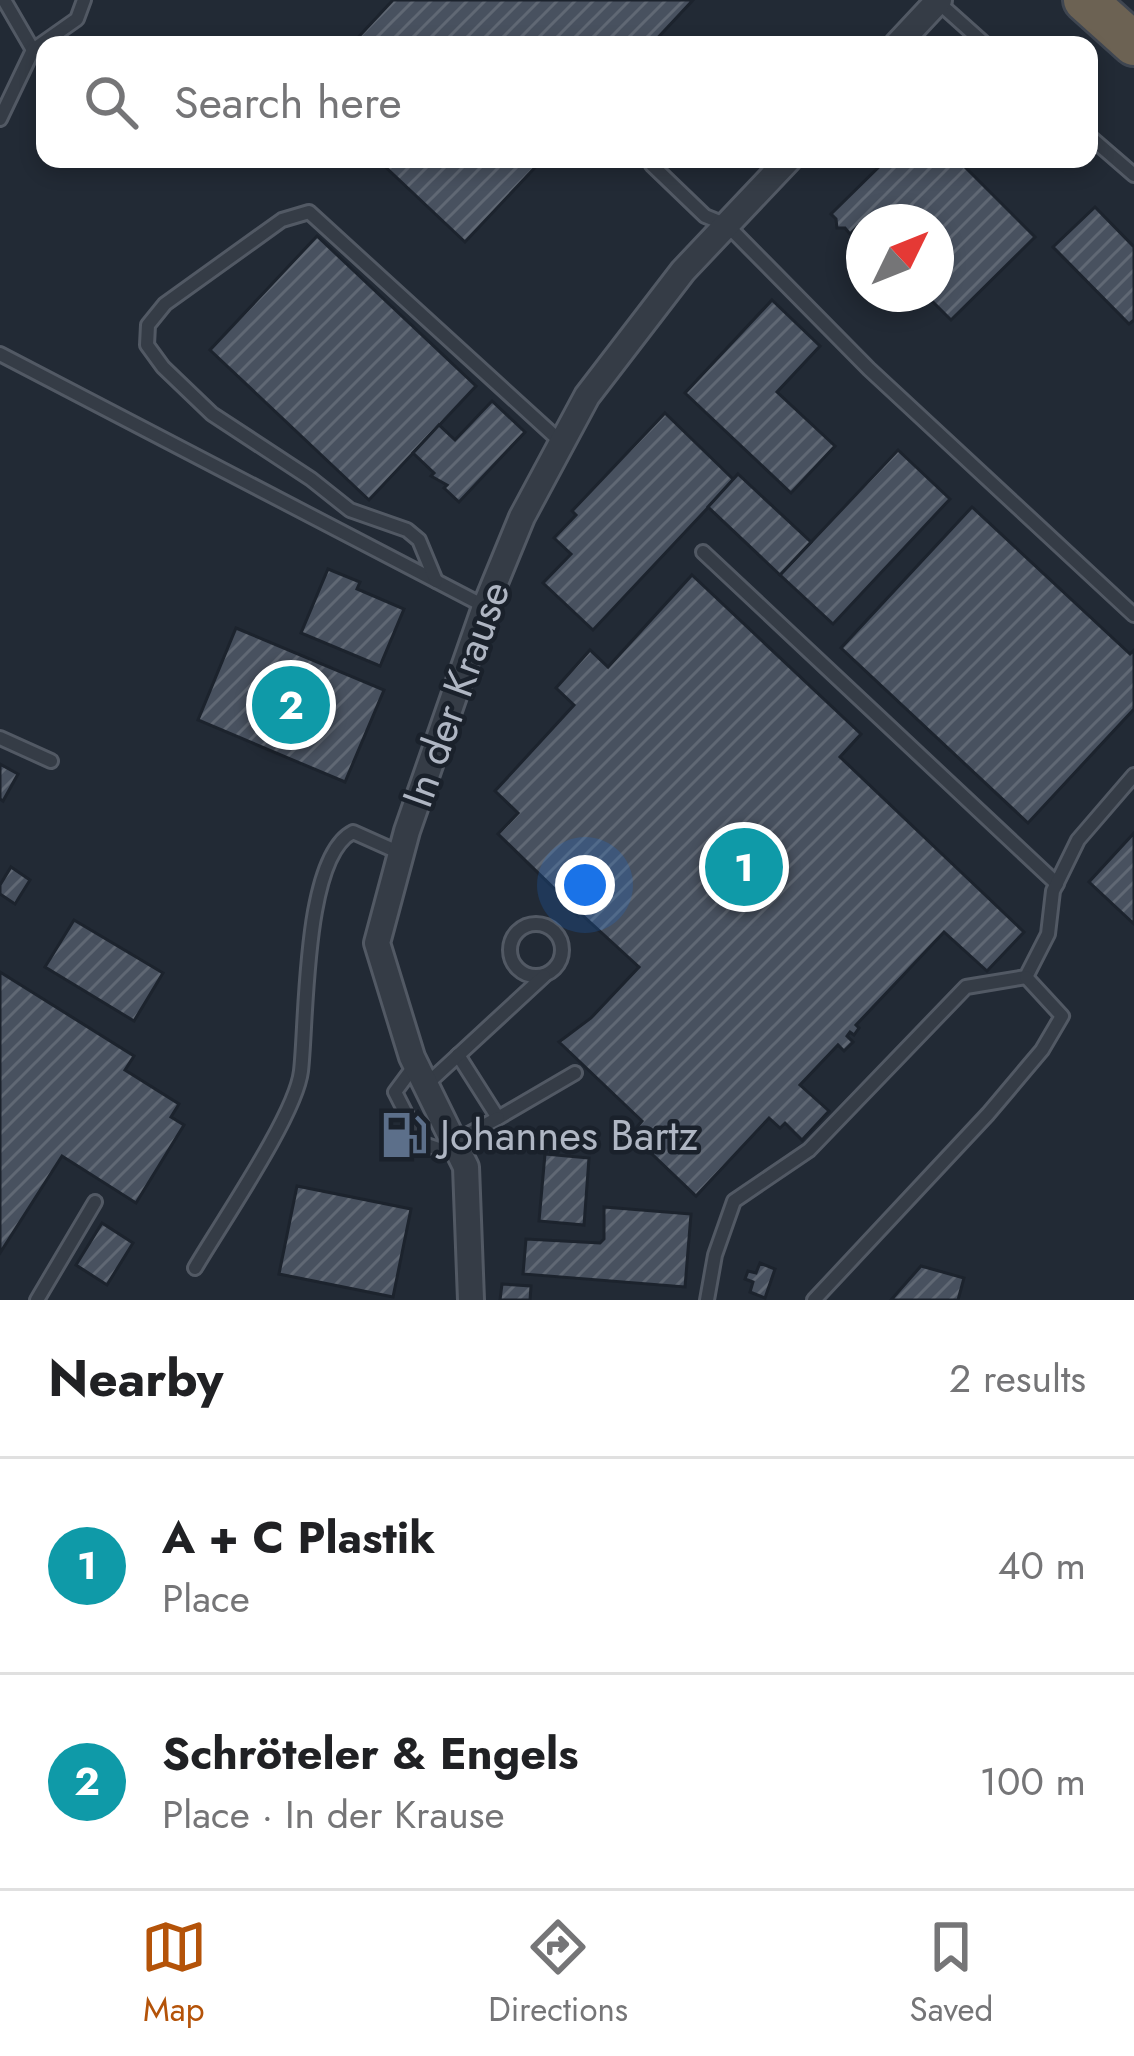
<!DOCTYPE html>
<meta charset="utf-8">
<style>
body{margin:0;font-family:Jost,sans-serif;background:#f6f6f6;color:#202124}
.compass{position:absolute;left:846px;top:204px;width:108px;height:108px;border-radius:50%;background:#fff;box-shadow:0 6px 18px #0003;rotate:47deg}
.you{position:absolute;left:585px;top:885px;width:42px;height:42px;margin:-30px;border:9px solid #fff;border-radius:50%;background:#1a73e8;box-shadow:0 0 0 18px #1a73e833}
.badge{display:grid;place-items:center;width:78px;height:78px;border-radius:50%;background:#b45309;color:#fff;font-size:39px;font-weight:700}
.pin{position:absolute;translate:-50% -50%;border:6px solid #fff;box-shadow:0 3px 12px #0006}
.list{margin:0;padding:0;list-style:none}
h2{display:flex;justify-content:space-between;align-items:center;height:156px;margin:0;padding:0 48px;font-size:51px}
h2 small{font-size:39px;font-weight:400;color:#757577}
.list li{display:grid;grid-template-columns:78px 1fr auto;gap:36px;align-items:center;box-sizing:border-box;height:216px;padding:0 48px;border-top:3px solid #e0e0e0}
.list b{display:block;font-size:45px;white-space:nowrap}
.list p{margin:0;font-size:39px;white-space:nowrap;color:#757577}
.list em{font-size:39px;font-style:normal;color:#757577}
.icon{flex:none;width:66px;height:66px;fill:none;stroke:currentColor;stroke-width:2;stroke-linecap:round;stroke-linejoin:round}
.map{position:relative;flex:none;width:1134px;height:1300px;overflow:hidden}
.search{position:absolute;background:#fff;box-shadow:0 6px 18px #0003;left:36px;right:36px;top:36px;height:132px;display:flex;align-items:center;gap:30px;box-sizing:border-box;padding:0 42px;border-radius:24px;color:#757577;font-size:45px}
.sheet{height:588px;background:#fff}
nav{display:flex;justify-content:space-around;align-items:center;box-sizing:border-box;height:168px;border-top:3px solid #e0e0e0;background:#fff;font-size:33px;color:#757577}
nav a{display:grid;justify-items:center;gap:6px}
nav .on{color:#b45309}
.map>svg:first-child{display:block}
.building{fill:url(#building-hatch);stroke:#1c232d;stroke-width:3}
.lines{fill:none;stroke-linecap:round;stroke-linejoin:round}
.service-casing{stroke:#525964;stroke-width:18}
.minor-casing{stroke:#525964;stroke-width:30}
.motorway-casing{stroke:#3f4651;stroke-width:48}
.service{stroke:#353c46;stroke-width:12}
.minor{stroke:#353c46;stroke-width:24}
.motorway{stroke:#6c6253;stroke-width:42}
.labels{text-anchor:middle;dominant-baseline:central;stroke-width:9;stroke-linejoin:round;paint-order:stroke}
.street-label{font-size:42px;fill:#afb6c3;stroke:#1a212b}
.poi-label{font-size:42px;fill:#afb6c3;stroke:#1a212b;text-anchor:start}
</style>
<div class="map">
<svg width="1134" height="1300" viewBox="0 0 1134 1300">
<defs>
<pattern id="building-hatch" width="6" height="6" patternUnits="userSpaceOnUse" patternTransform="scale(3)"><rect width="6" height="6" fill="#48515f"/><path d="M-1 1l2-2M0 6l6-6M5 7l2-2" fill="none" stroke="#606874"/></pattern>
</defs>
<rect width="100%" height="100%" fill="#222a35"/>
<g class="building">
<path d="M393,0H693L651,45H351Z"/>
<path d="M377,159H543L465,242Z"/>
<path d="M887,159H957L1035,237L951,320L925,294H936V222H864V232L858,226L850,234L845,228H837L836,219L831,214Z"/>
<path d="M1095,207L1134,247V320L1129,324L1053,247Z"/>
<path d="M317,236L476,386L369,500L210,350Z"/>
<path d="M772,300L820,346L777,392L835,446L791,493L685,393Z"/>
<path d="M492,401L525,432L459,502L444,488L447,485L431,476L434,473L413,453L439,425L455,440Z"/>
<path d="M665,413L734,480L593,630L543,583L571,554L554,538L576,515L572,511Z"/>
<path d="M898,450L950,499L833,624L780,575Z"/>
<path d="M738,474L811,542L780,575L708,507Z"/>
<path d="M972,507L1130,654L1134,650V709L1028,823L841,648Z"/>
<path d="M328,569L360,582L357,589L404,609L380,666L301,633Z"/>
<path d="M692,575L861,734L840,757L1024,932L987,971L944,932L856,1025L859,1028L854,1035L850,1032L847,1036L853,1042L844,1051L838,1045L800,1085L829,1111L802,1140L785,1123L780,1128L769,1118L696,1196L631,1134L642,1121L559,1042L591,1018L639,967L580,913L578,916L563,903L566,900L498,834L518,813L495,791L574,705L556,688L590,650L608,667Z"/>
<path d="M236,628L384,690L345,782L198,720Z"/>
<path d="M0,764L18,774L3,801L0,799Z"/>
<path d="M1134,833V924L1089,882Z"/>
<path d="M11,867L30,880L15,904L0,894V885Z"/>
<path d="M74,920L163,973L134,1021L45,967Z"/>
<path d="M0,972L134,1056L125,1070L179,1104L171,1117L184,1125L136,1203L62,1156L0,1253Z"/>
<path d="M545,1154L589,1158L584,1225L539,1221Z"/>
<path d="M297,1186L411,1209L393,1297L279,1274Z"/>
<path d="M604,1207L691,1214L685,1287L523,1274L526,1239L600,1243L604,1239Z"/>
<path d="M102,1223L133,1243L107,1285L76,1265Z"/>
<path d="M760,1263L775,1269L765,1298L750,1292L753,1282L745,1279L748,1271L756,1273Z"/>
<path d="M921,1266L964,1278L958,1300H891Z"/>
<path d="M502,1284L531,1286L530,1300H500Z"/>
</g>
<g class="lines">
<defs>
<g id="service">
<path d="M4,0L33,50"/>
<path d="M938,2L986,45"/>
<path d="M0,119L33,50L77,19L84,0"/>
<path d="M1089,136L1134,175"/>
<path d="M652,165L705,216L727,225L869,369L1134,615"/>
<path d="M0,354L484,606"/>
<path d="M703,552L1057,884"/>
<path d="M436,581L419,540L407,530L350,510L311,479L212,414L163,367L147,345L148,325L165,304L282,220L309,212L561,442"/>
<path d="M0,738L51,761"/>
<circle cx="536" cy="950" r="26"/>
<path d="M458,1055L498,1118L575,1073"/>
<path d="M415,1065L395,1092L421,1143L458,1156"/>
<path d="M427,1084L544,976"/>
<path d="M454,1142L498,1118"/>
<path d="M195,1268C220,1225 296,1115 301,1071C307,1020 303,857 353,832L400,853"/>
<path d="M37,1300L95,1202"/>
<path d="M707,1300L715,1255L734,1201L809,1150L966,987L1026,977L1048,934L1053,891L1078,840L1134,775"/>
<path d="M814,1300L988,1114L1042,1050L1062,1016L1026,977"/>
</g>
<g id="minor">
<path d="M897,45L939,0"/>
<path d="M471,1300L466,1167L412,1057L377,943L407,831L485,607L522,517L587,396L683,271L789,159"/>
</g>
<path id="motorway" d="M1085,0L1134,44"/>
</defs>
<use href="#service" class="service-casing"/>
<use href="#minor" class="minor-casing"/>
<use href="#motorway" class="motorway-casing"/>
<use href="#service" class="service"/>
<use href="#minor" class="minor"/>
<use href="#motorway" class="motorway"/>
</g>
<defs>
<symbol id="fuel-bare" viewBox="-9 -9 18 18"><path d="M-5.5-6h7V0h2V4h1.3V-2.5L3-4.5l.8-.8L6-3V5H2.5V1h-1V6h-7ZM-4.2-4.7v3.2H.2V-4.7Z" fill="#5c6f8a" stroke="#1a212b" stroke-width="2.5" paint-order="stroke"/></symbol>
</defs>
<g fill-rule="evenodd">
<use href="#fuel-bare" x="371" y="1102" width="66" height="66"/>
</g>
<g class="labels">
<g class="street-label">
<text transform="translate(456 694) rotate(-70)">In der Krause</text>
</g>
<g class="poi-label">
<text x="440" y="1135">Johannes Bartz</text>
</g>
</g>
</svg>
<svg class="compass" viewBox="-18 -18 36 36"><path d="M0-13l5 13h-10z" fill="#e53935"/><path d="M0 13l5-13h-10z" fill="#757577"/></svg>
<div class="you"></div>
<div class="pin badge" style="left:744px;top:867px;background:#0f9aa8">1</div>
<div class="pin badge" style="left:291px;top:705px;background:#0f9aa8">2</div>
<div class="search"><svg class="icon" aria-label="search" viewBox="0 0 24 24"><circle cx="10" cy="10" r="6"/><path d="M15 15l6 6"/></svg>Search here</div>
</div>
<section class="sheet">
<h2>Nearby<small>2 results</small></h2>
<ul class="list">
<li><span class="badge" style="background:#0f9aa8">1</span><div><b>A + C Plastik</b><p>Place</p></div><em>40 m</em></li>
<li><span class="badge" style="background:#0f9aa8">2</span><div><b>Schröteler &amp; Engels</b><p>Place · In der Krause</p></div><em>100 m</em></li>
</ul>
</section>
<nav>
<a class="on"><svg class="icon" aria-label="map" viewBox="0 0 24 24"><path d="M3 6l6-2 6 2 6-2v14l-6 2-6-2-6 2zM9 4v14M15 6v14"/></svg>Map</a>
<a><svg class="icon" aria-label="directions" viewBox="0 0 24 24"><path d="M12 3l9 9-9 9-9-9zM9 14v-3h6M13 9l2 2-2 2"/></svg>Directions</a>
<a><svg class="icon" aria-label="saved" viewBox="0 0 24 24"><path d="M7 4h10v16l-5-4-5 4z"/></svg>Saved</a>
</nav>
